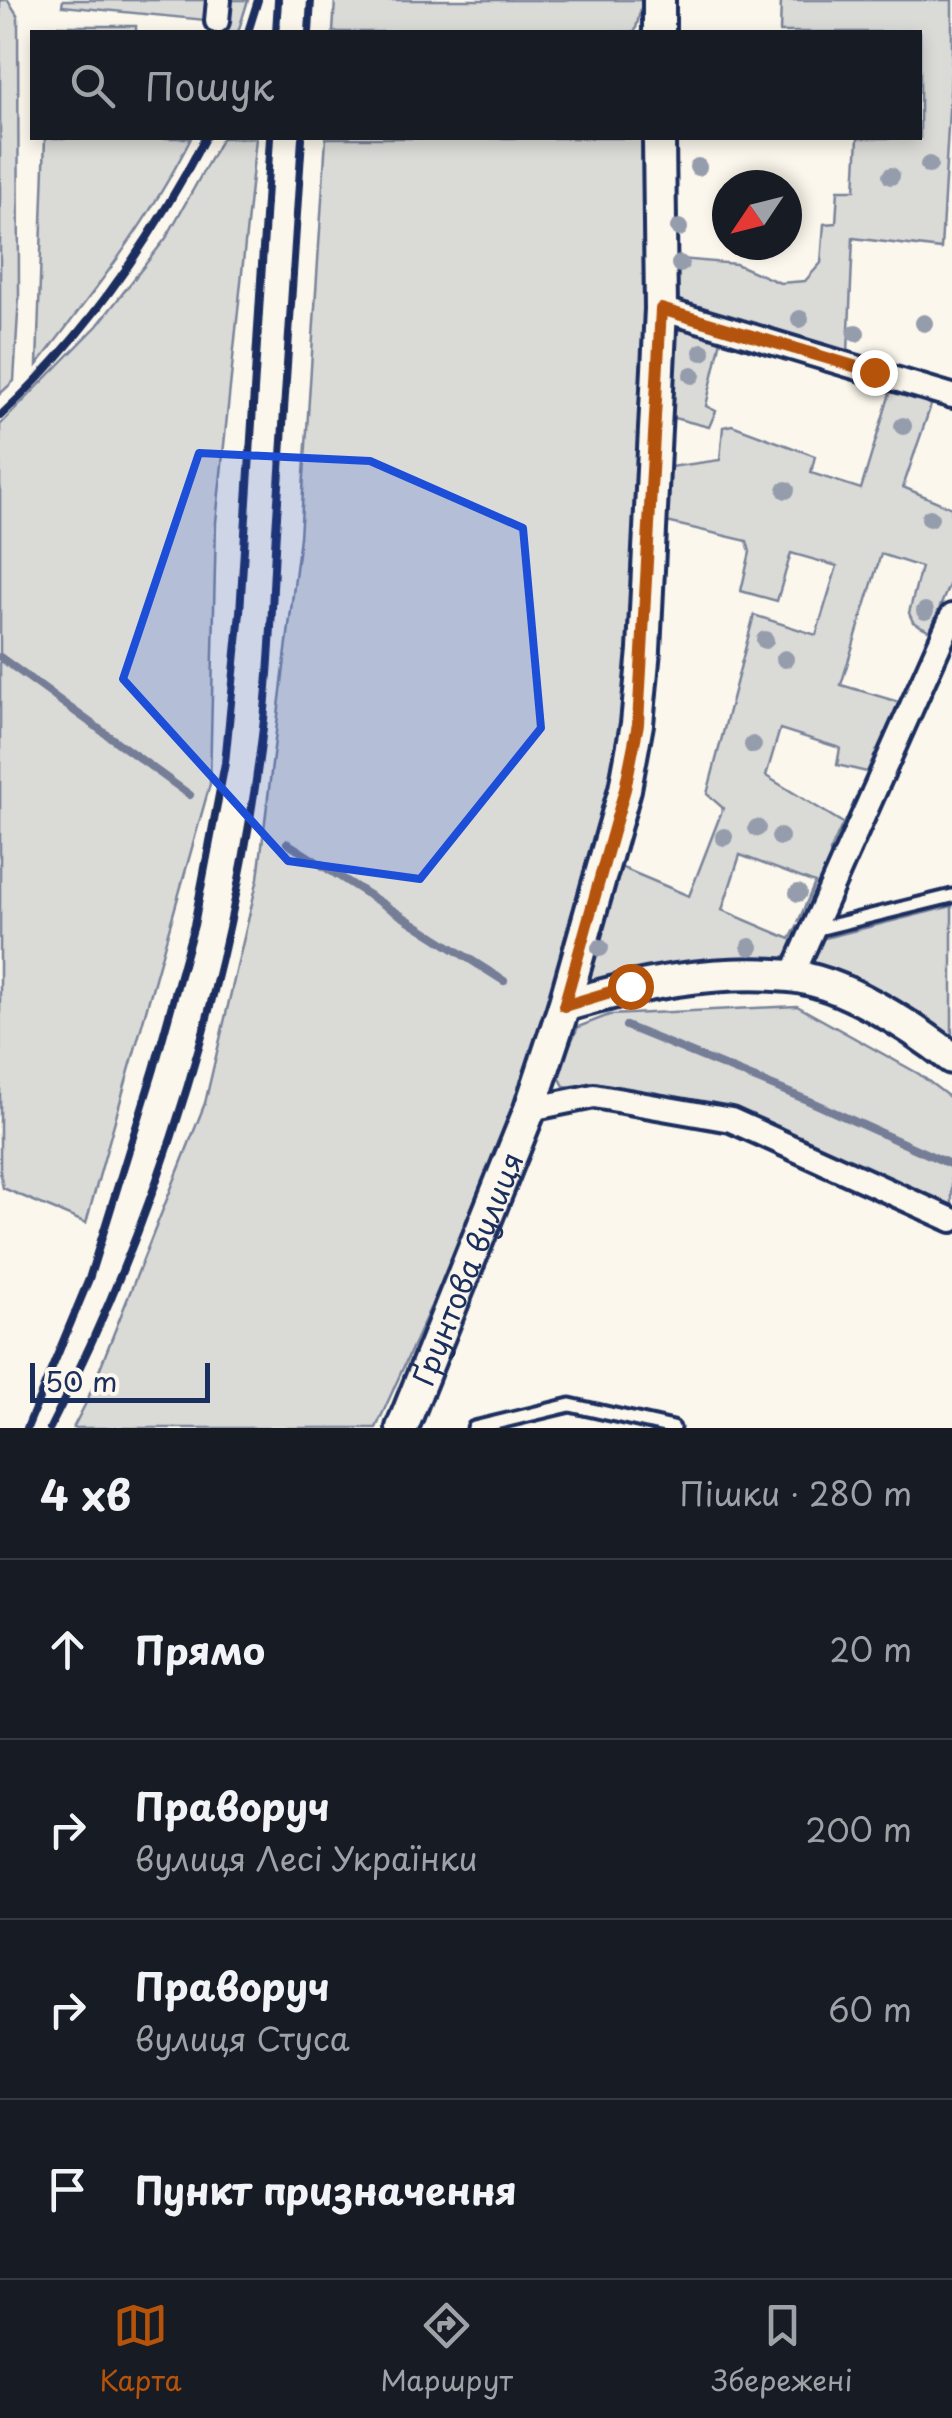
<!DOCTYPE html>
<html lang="uk">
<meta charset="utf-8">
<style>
body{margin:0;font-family:"Playpen Sans",sans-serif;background:#242831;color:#f1f3f6}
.compass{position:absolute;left:712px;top:170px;width:90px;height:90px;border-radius:50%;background:#171b24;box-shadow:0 5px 15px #0003;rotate:235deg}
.scale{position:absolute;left:30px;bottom:25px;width:180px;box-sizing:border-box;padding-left:10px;border:5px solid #1b2f5e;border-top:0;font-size:28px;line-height:35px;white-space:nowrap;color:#1b2f5e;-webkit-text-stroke:8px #fbf7ec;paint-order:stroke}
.stop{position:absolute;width:30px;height:30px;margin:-22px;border:8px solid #b45309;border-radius:50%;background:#fff}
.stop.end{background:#b45309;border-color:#fff;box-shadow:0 2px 10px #0008}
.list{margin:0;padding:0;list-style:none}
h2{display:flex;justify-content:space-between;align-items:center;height:130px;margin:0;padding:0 40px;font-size:42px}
h2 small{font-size:32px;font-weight:400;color:#9ea1a6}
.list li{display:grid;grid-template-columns:65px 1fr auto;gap:30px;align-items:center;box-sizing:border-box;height:180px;padding:0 40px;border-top:2px solid #363941}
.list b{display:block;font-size:38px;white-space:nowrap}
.list p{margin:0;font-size:32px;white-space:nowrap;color:#9ea1a6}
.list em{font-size:32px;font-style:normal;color:#9ea1a6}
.icon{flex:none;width:55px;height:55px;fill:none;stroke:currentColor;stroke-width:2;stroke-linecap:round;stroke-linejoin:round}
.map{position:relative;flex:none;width:952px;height:1428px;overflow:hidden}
.search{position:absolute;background:#171b24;box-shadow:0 5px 15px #0003;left:30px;right:30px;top:30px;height:110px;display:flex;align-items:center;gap:25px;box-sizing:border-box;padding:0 35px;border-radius:0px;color:#9ea1a6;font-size:38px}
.sheet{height:850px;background:#171b24}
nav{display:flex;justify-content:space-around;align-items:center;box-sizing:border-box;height:140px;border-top:2px solid #363941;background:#171b24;font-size:28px;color:#9ea1a6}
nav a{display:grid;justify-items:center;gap:5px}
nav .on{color:#b45309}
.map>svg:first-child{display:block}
.green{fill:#dadad7;stroke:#7a849a;stroke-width:2.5}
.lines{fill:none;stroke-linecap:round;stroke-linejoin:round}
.stream{stroke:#747e96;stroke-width:8}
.service-casing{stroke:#1b2f5e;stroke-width:19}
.minor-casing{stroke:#1b2f5e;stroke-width:30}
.tertiary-casing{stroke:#1b2f5e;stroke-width:38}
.service{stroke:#fbf7ec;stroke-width:11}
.minor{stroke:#fbf7ec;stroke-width:22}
.tertiary{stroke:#fbf7ec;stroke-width:30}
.rail{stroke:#1b2f5e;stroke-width:8}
.tree{fill:#959cab}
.route{stroke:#b45309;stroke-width:12}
.marked{fill:#1d4ed8;fill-opacity:0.2;stroke:#1d4ed8;stroke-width:8;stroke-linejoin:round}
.labels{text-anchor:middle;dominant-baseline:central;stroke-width:8;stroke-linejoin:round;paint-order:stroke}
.street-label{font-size:30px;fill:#1b2f5e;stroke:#fbf7ec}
</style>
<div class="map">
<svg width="952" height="1428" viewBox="0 0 952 1428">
<rect width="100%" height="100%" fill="#fbf7ec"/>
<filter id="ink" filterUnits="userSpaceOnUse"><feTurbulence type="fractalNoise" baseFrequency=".01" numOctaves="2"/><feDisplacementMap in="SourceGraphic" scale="20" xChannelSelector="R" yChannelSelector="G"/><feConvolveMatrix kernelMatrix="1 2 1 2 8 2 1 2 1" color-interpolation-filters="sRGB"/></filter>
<g filter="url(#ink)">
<g class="green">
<path d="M0,0H8L18,16L19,296L14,381L0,394Z"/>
<path d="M63,0H207L205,20L62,6Z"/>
<path d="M232,0H248L238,32H222L230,14Z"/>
<path d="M335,0H643L635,32H333Z"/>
<path d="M781,0H952V58L941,249L853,238L848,353L670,301V258L736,264L780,283L805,281L821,263L824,224L836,223L838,190H855L858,138H920V32H780Z"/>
<path d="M49,26H136V32H48Z"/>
<path d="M45,138H191C150,220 94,292 37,365Z"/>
<path d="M222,138H256L216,522L210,784L86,1223L3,1188L0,1172V425L97,326L166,238Z"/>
<path d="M326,138H648V295L633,705L548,1018L464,1233L376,1428H73L87,1401L205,1103L258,878L300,537Z"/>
<path d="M686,329L717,336L721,340L706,406L716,411L709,427L670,417L674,331Z"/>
<path d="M885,386L928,399L931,405L903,487L952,508V578L930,631L913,622L909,613L921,567L881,554L841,685L899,702L867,772L837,765L840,748L780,729L766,776L843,823L830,852L831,861L807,916L799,920L815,883L740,855L722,910L790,939L797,926C803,942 787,956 775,964L631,973L594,980L585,977L618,866L689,896L723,808L707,794L754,615L816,635L837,566L791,553L777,601L741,591L750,552L747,541L667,522L664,569L661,566L667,442L671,441L670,467L720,460L723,427L732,425L815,456L811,473L861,489L890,393L880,389Z"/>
<path d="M952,906V1051L818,970C810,959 814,951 821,939Z"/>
<path d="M797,1006L919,1074L952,1099V1215L890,1179L713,1103L564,1086L557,1073L578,1027L609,1015Z"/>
</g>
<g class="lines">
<g class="stream">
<path d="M0,657L190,795"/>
<path d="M287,843L504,981"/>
<path d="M626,1026L807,1100L952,1165"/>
</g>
<defs>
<g id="service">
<path d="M814,930L952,896"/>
<path d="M474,1428L570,1405L673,1428"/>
</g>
<g id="minor">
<path d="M217,21L219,0"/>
<path d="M661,309L952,396"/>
<path d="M792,976L952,616"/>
<path d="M530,1109L594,1096L731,1120L952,1220"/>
</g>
<g id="tertiary">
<path d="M659,32V0"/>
<path d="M564,1006C637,984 713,969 790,976C842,981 911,1026 952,1058"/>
<path id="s1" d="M402,1428L530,1109L564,1006L625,789L637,724L644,650L661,309L659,138"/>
</g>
</defs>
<use href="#service" class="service-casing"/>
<use href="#minor" class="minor-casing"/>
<use href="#tertiary" class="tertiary-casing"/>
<use href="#service" class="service"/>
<use href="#minor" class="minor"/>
<use href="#tertiary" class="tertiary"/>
<g class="rail">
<path d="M248,32L258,0"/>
<path d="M276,32L278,0"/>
<path d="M309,32L311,0"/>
<path d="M0,416C86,336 151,241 205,138"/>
<path d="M27,1428L89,1279L154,1069L194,925L225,763L240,612L270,138"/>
<path d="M50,1428C161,1212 234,969 263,728C271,663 272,596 276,531C285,400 293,269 302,138"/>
</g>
</g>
<g class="tree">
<circle cx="929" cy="165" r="9"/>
<circle cx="698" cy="167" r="9"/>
<circle cx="891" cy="176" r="9"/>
<circle cx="679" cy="228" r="9"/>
<circle cx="680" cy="264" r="9"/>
<circle cx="800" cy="319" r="9"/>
<circle cx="924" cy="323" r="9"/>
<circle cx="856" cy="333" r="9"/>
<circle cx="702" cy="352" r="9"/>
<circle cx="692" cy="375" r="9"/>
<circle cx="903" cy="426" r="9"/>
<circle cx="786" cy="490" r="9"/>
<circle cx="930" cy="518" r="9"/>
<circle cx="925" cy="611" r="9"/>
<circle cx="765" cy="640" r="9"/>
<circle cx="785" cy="659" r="9"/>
<circle cx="753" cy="745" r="9"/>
<circle cx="757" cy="828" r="9"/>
<circle cx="724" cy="837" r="9"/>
<circle cx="780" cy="837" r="9"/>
<circle cx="798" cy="893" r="9"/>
<circle cx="750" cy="947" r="9"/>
<circle cx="600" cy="948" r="9"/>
</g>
</g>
<g class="lines" filter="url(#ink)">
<path class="route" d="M630,986L564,1006L625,789L638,724L661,309L874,372"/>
</g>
<path class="marked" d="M199,453L370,461L523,528L541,728L420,879L288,861L123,679Z"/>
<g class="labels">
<g class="street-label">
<text stroke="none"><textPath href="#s1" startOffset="172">Ґрунтова вулиця</textPath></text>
</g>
</g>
</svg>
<svg class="compass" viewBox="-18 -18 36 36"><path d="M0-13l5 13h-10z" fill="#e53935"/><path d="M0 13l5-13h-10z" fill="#9ea1a6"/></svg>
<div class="scale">50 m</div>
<div class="stop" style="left:630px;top:986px"></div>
<div class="stop end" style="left:874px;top:372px"></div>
<div class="search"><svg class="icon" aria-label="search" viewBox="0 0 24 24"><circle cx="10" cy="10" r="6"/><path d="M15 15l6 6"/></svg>Пошук</div>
</div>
<section class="sheet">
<h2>4 хв<small>Пішки · 280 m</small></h2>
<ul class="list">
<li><svg class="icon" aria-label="ahead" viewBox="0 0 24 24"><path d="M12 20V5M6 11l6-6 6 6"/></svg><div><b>Прямо</b></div><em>20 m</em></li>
<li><svg class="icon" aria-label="right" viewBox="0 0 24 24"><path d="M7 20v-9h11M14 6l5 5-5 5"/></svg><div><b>Праворуч</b><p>вулиця Лесі Українки</p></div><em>200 m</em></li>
<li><svg class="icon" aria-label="right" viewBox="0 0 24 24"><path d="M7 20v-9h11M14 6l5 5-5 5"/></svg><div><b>Праворуч</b><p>вулиця Стуса</p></div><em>60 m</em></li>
<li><svg class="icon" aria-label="arrive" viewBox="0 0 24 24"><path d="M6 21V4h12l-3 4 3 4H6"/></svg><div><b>Пункт призначення</b></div></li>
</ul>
</section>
<nav>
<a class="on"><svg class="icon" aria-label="map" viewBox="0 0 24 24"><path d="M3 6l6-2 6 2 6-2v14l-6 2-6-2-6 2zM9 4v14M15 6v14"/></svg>Карта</a>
<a><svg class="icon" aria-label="directions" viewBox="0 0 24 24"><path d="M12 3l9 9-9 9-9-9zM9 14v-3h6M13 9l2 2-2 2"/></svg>Маршрут</a>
<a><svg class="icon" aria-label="saved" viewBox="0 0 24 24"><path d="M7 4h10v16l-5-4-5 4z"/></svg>Збережені</a>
</nav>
